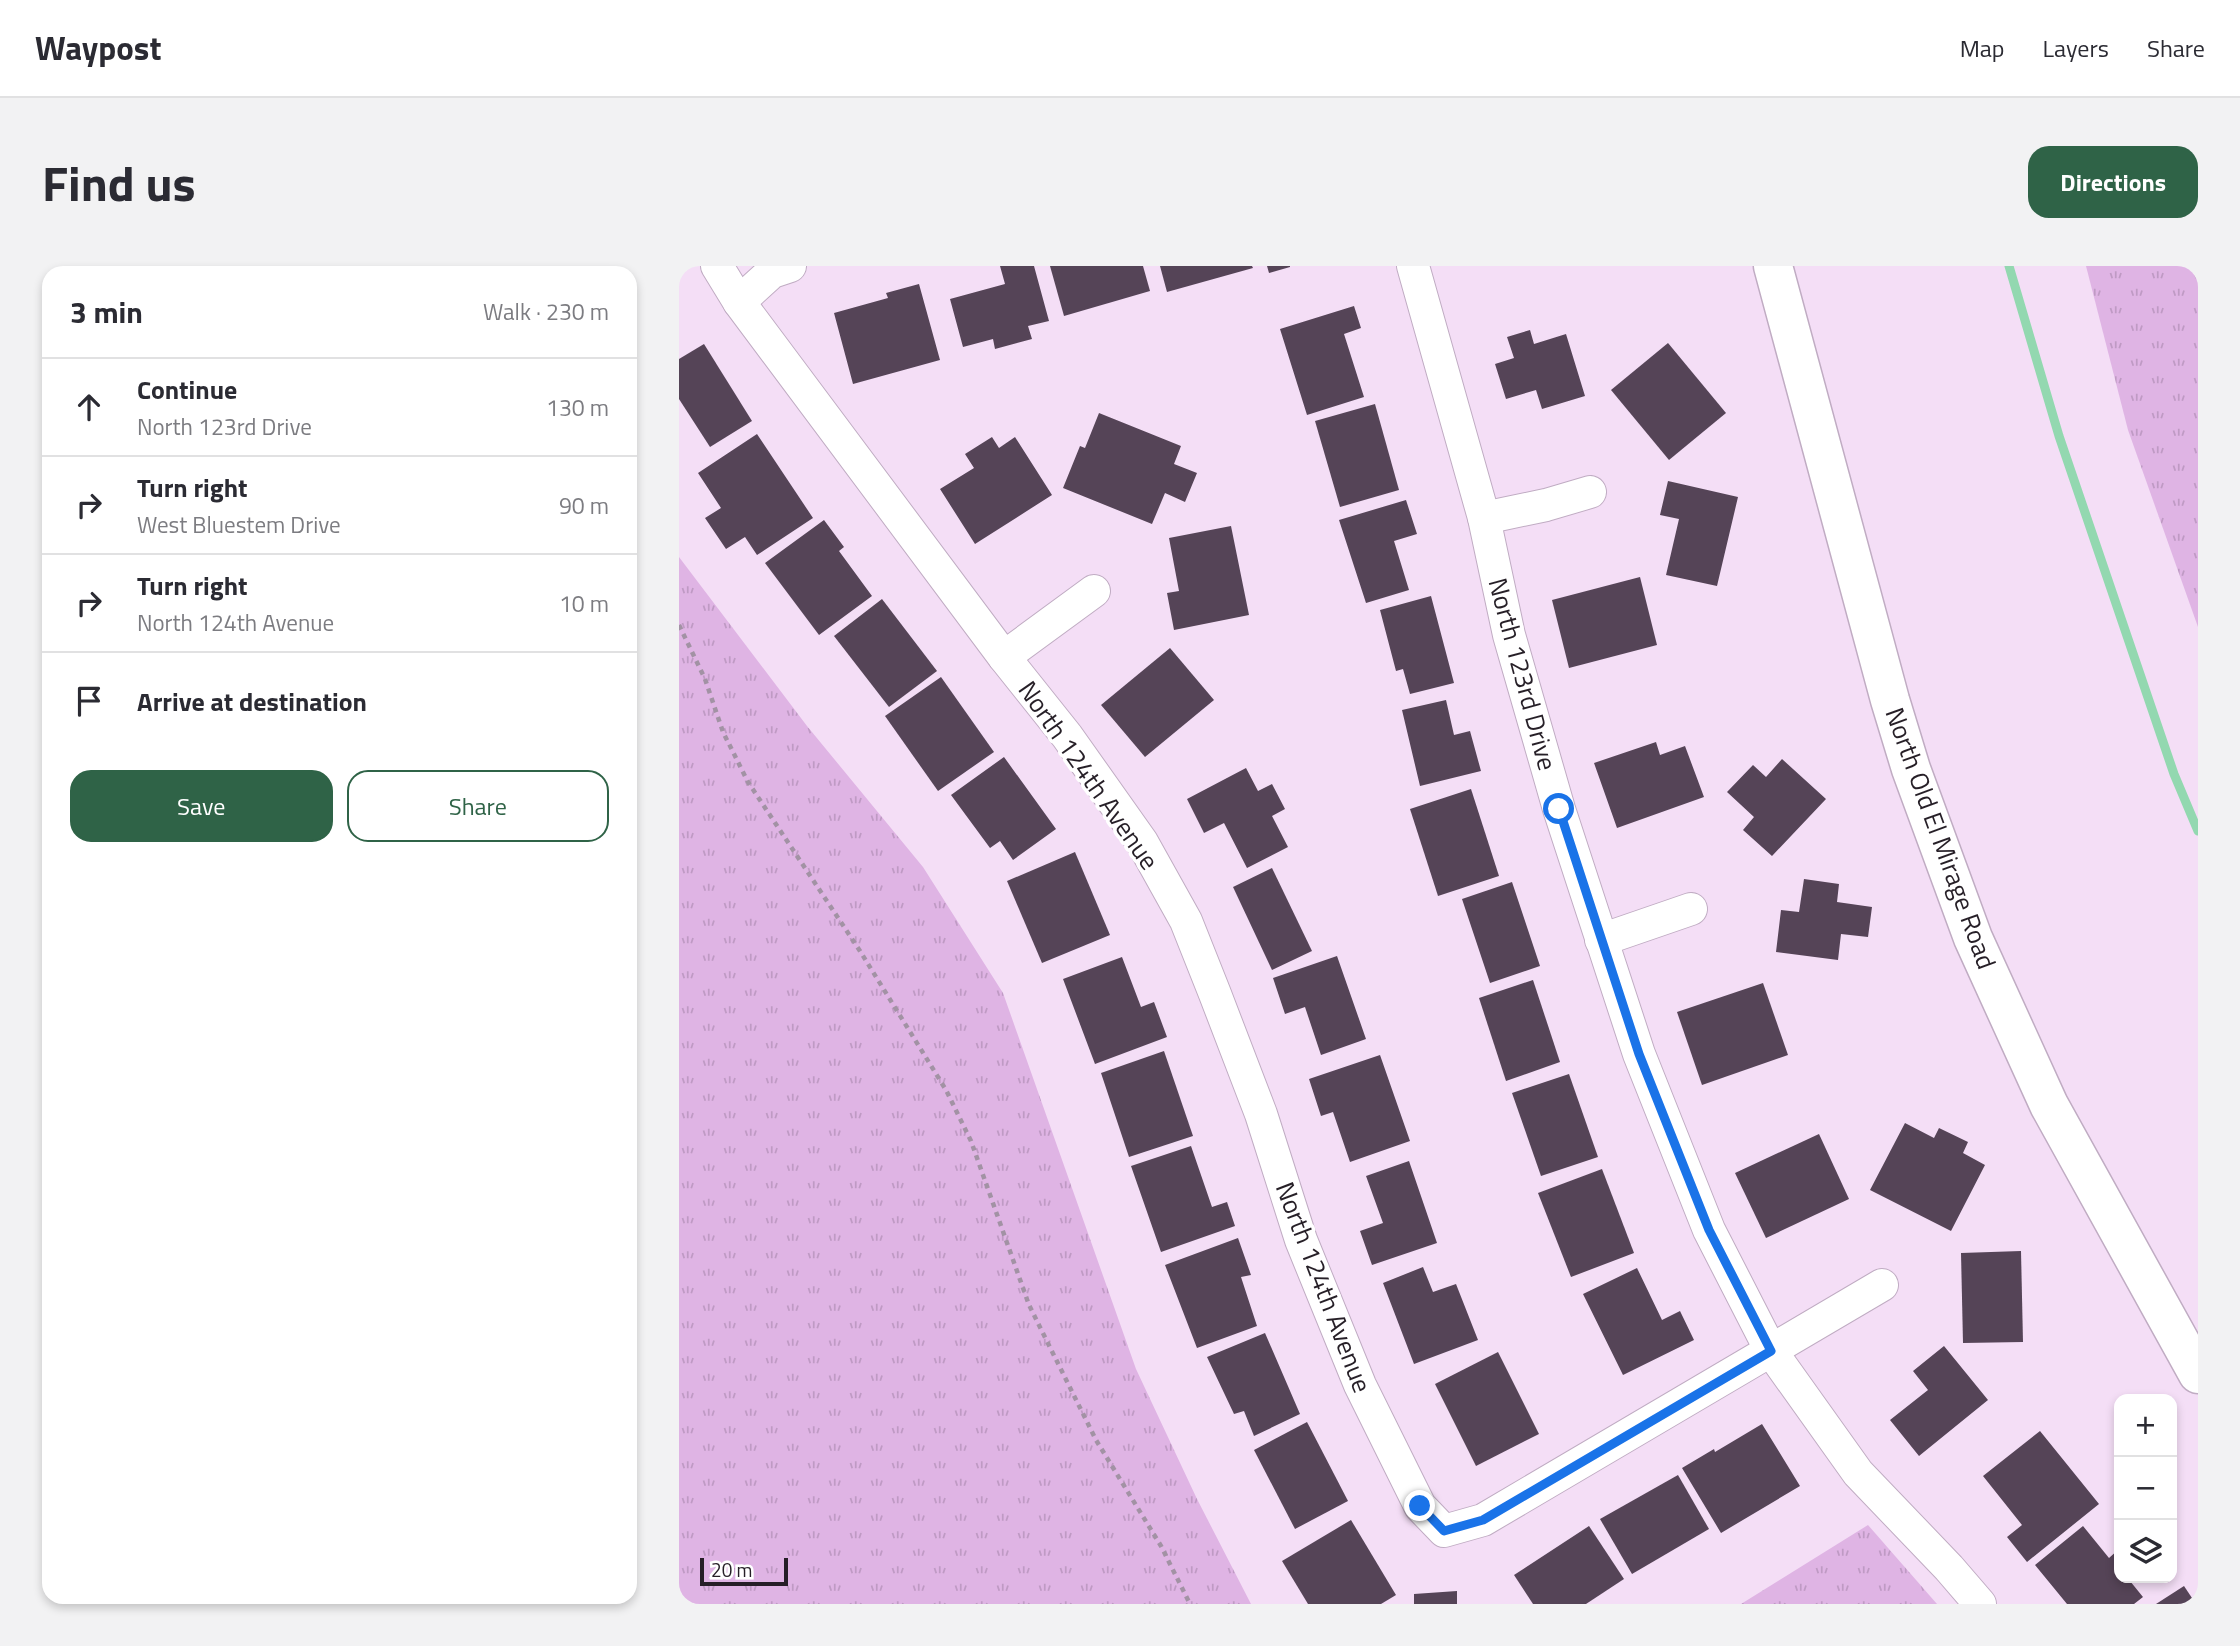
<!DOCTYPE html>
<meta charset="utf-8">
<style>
body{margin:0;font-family:"Titillium Web",sans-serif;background:#f2f2f3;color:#2b2b33}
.controls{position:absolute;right:21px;bottom:21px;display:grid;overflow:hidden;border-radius:14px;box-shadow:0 4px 10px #0003}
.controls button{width:63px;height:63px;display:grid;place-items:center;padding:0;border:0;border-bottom:2px solid #e1e1e2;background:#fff;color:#2b2b33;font:35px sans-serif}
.scale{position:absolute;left:21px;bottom:18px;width:88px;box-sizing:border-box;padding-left:7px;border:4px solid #261f27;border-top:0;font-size:19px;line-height:24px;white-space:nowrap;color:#261f27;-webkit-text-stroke:5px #fff;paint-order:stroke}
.stop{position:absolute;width:21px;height:21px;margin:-16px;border:5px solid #1a73e8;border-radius:50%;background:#fff}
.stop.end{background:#1a73e8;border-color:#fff;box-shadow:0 2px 7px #0008}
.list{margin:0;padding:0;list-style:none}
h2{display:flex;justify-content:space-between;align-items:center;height:91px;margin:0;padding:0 28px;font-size:30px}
h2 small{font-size:23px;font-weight:400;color:#7c7c81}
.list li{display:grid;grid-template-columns:46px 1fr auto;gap:21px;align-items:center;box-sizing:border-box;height:98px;padding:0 28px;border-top:2px solid #e1e1e2}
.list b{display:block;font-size:26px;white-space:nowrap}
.list p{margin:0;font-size:23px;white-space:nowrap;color:#7c7c81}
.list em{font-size:23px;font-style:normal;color:#7c7c81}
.actions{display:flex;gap:14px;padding:21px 28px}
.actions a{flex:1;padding:16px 0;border:2px solid #2f6347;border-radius:21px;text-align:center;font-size:24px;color:#2f6347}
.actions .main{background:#2f6347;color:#fff}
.icon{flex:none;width:38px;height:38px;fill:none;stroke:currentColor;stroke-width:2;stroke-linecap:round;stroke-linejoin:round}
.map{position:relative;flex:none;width:1519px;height:1338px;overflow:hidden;border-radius:21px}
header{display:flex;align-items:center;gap:42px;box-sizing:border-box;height:98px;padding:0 35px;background:#fff;border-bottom:2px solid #e1e1e2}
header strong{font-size:33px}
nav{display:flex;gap:38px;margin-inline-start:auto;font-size:24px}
.intro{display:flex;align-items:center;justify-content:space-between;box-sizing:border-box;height:168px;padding:0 42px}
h1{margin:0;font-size:49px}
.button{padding:18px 32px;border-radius:21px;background:#2f6347;color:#fff;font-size:24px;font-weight:700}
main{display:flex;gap:42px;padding:0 42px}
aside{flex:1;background:#fff;border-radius:21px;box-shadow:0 4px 10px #0003}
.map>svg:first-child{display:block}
.grass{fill:url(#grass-tufts)}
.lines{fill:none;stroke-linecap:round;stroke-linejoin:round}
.stream{stroke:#93d8b0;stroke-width:9}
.building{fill:#554457}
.minor-casing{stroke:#c0acc3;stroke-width:34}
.tertiary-casing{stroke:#c0acc3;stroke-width:41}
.path{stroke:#a292a4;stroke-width:4.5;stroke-dasharray:5 5;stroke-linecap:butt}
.minor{stroke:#fff;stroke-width:32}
.tertiary{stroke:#fff;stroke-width:38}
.route{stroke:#1a73e8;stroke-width:9}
.labels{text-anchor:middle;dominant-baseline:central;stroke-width:7;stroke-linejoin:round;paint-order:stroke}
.street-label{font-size:26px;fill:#261f27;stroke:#fff}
</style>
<header>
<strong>Waypost</strong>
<nav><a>Map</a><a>Layers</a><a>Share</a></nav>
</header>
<div class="intro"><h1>Find us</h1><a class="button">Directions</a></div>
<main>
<aside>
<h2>3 min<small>Walk · 230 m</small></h2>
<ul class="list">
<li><svg class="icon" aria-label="ahead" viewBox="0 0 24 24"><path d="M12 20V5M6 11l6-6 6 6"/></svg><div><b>Continue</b><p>North 123rd Drive</p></div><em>130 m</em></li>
<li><svg class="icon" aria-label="right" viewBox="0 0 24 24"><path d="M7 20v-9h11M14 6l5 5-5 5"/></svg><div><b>Turn right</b><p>West Bluestem Drive</p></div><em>90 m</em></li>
<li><svg class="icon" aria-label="right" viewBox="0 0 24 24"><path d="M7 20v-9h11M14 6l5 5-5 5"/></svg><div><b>Turn right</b><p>North 124th Avenue</p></div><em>10 m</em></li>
<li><svg class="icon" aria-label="arrive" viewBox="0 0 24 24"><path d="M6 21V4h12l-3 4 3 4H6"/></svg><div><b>Arrive at destination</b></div></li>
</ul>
<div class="actions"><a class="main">Save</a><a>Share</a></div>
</aside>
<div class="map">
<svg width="1519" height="1338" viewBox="0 0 1519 1338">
<defs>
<pattern id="grass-tufts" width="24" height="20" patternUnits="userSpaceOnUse" patternTransform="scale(1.75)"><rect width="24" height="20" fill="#dfb4e4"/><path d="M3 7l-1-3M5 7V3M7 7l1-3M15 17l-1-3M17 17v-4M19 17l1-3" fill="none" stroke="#bf9ac4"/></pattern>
</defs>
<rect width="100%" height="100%" fill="#f4def6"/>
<g class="grass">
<path d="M1407,0H1519V361L1449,164Z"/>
<path d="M0,291L128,460L244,601L324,727L457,1103L518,1233L572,1338H0Z"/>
<path d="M1189,1259L1258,1338H1062Z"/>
</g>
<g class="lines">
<path class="stream" d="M1330,0L1380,170L1495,508L1519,565"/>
</g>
<g class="building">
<path d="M321,0H355L370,55L349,60L353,73L316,83L314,73L284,81L271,33L326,18Z"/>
<path d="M371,0H464L471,25L385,50Z"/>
<path d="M481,0H573L574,2L488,26Z"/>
<path d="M588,0H611V1L590,7Z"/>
<path d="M240,18L261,94L174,118L155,47L209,32L207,27Z"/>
<path d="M675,40L682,62L665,68L685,131L628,149L601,63Z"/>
<path d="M851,64L855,78L887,68L906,130L863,143L857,124L827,133L816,98L835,92L828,71Z"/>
<path d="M989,77L1047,147L990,194L932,124Z"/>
<path d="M25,78L73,155L31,181L0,133V93Z"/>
<path d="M696,138L720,224L661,241L636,155Z"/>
<path d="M420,147L502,180L495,198L518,207L506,236L486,227L473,258L384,222L401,180L406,182Z"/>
<path d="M78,168L134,252L78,289L66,271L47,283L26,252L42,242L19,207Z"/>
<path d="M313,171L320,182L336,171L373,229L296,278L261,223L295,202L286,188Z"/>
<path d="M989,215L1059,231L1038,320L987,309L1000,253L981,249Z"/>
<path d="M727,234L738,268L715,275L730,324L687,337L660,254Z"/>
<path d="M145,254L165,281L160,285L193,330L140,369L86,297Z"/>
<path d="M552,260L570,349L495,364L488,327L500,325L490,272Z"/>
<path d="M961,311L978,379L890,402L873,334Z"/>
<path d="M752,330L775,417L731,428L724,403L717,405L701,344Z"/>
<path d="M203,333L258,405L210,441L155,370Z"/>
<path d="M491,382L535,434L466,491L422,439Z"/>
<path d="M262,411L315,486L259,525L206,450Z"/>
<path d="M767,434L775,469L791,465L802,505L741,520L723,444Z"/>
<path d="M977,476L981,489L1006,480L1025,531L938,562L915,497Z"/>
<path d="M325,491L377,563L334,594L321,575L311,582L272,529Z"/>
<path d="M1103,493L1147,533L1093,590L1064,564L1075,551L1048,526L1074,499L1087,511Z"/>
<path d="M567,502L579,525L593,518L606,543L593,550L609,581L568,602L545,557L525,567L508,533Z"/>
<path d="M792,523L820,610L759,630L731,543Z"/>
<path d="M396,586L431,669L363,697L328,615Z"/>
<path d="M593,602L633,685L593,704L554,621Z"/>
<path d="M1125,613L1160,618L1158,636L1193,641L1189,671L1162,668L1159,694L1097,686L1102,644L1120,646Z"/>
<path d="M833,616L861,700L811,717L783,633Z"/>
<path d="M658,690L687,773L642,789L626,741L606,748L594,712Z"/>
<path d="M443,691L462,741L475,736L488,771L416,798L384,713Z"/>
<path d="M854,714L881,796L827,815L800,732Z"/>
<path d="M1084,717L1109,789L1023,819L998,746Z"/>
<path d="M485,785L514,870L450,891L422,807Z"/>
<path d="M701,789L731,875L671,896L654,846L642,850L630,813Z"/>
<path d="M890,808L919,891L862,910L833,827Z"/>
<path d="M1226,857L1255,872L1260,862L1289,876L1284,887L1306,899L1272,965L1191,924Z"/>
<path d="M1140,868L1170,933L1087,972L1056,907Z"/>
<path d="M512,880L533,941L548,936L556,960L482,986L452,900Z"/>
<path d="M730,895L758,977L693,999L681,965L704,957L687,910Z"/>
<path d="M923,903L955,987L892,1011L859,927Z"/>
<path d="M559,972L572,1009L562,1011L578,1060L518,1082L486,999Z"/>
<path d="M1342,985L1344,1076L1284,1077L1282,987Z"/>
<path d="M744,1001L754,1026L777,1018L799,1074L735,1098L704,1017Z"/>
<path d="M958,1002L983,1054L1001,1045L1015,1074L944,1109L904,1028Z"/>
<path d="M586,1067L621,1148L575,1170L565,1145L555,1148L528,1091Z"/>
<path d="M1265,1080L1309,1134L1240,1190L1211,1154L1249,1124L1234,1105Z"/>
<path d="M819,1086L860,1168L797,1200L756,1118Z"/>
<path d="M628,1156L669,1235L616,1263L575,1184Z"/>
<path d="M1083,1158L1121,1220L1042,1267L1003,1202L1035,1183L1036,1186Z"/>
<path d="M1361,1165L1420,1238L1348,1296L1328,1271L1343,1259L1304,1210Z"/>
<path d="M999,1209L1030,1263L953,1308L921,1253Z"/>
<path d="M672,1254L717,1329L702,1338H629L603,1295Z"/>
<path d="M910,1260L945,1313L907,1338H854L835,1309Z"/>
<path d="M1404,1260L1430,1292L1440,1283V1312H1454L1451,1315L1464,1331L1455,1338H1388L1356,1299Z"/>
<path d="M1505,1320L1517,1338H1477Z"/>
<path d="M778,1325V1338H735V1328Z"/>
</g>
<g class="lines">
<defs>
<g id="minor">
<path d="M38,0L60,36L325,391L388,470L463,576L507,655L536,728L582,848L622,974L681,1119L741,1240L765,1265L804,1254L1203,1019"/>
<path d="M734,0L805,252L830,369L880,543L960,788L1030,964L1092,1085L1179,1207L1270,1302L1301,1338"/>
<path d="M60,36L93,6L111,0"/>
<path d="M805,252L867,239L911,226"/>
<path d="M325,391L415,325"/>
<path d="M922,674L1012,643"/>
</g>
<path id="tertiary" d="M1094,0L1211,434L1232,503L1294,672L1370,839L1519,1108"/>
</defs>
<use href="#minor" class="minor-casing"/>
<use href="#tertiary" class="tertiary-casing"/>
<path class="path" d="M0,359L26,413L44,466L69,516L181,685L267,824L292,875L350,1039L417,1174L482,1280L511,1338"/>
<use href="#minor" class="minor"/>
<use href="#tertiary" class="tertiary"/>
</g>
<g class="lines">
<path class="route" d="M741,1240L765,1265L804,1254L1092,1085L1030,964L960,788L880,543"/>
</g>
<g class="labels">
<g class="street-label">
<text transform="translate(844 408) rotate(75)">North 123rd Drive</text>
<text transform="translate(410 509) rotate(55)">North 124th Avenue</text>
<text transform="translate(1262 572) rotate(70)">North Old El Mirage Road</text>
<text transform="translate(645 1021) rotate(69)">North 124th Avenue</text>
</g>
</g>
</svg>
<div class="controls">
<button>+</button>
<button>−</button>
<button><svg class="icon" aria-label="layers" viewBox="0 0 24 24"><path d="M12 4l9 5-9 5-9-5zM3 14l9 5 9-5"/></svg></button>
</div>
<div class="scale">20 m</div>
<div class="stop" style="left:880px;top:543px"></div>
<div class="stop end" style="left:741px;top:1240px"></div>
</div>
</main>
